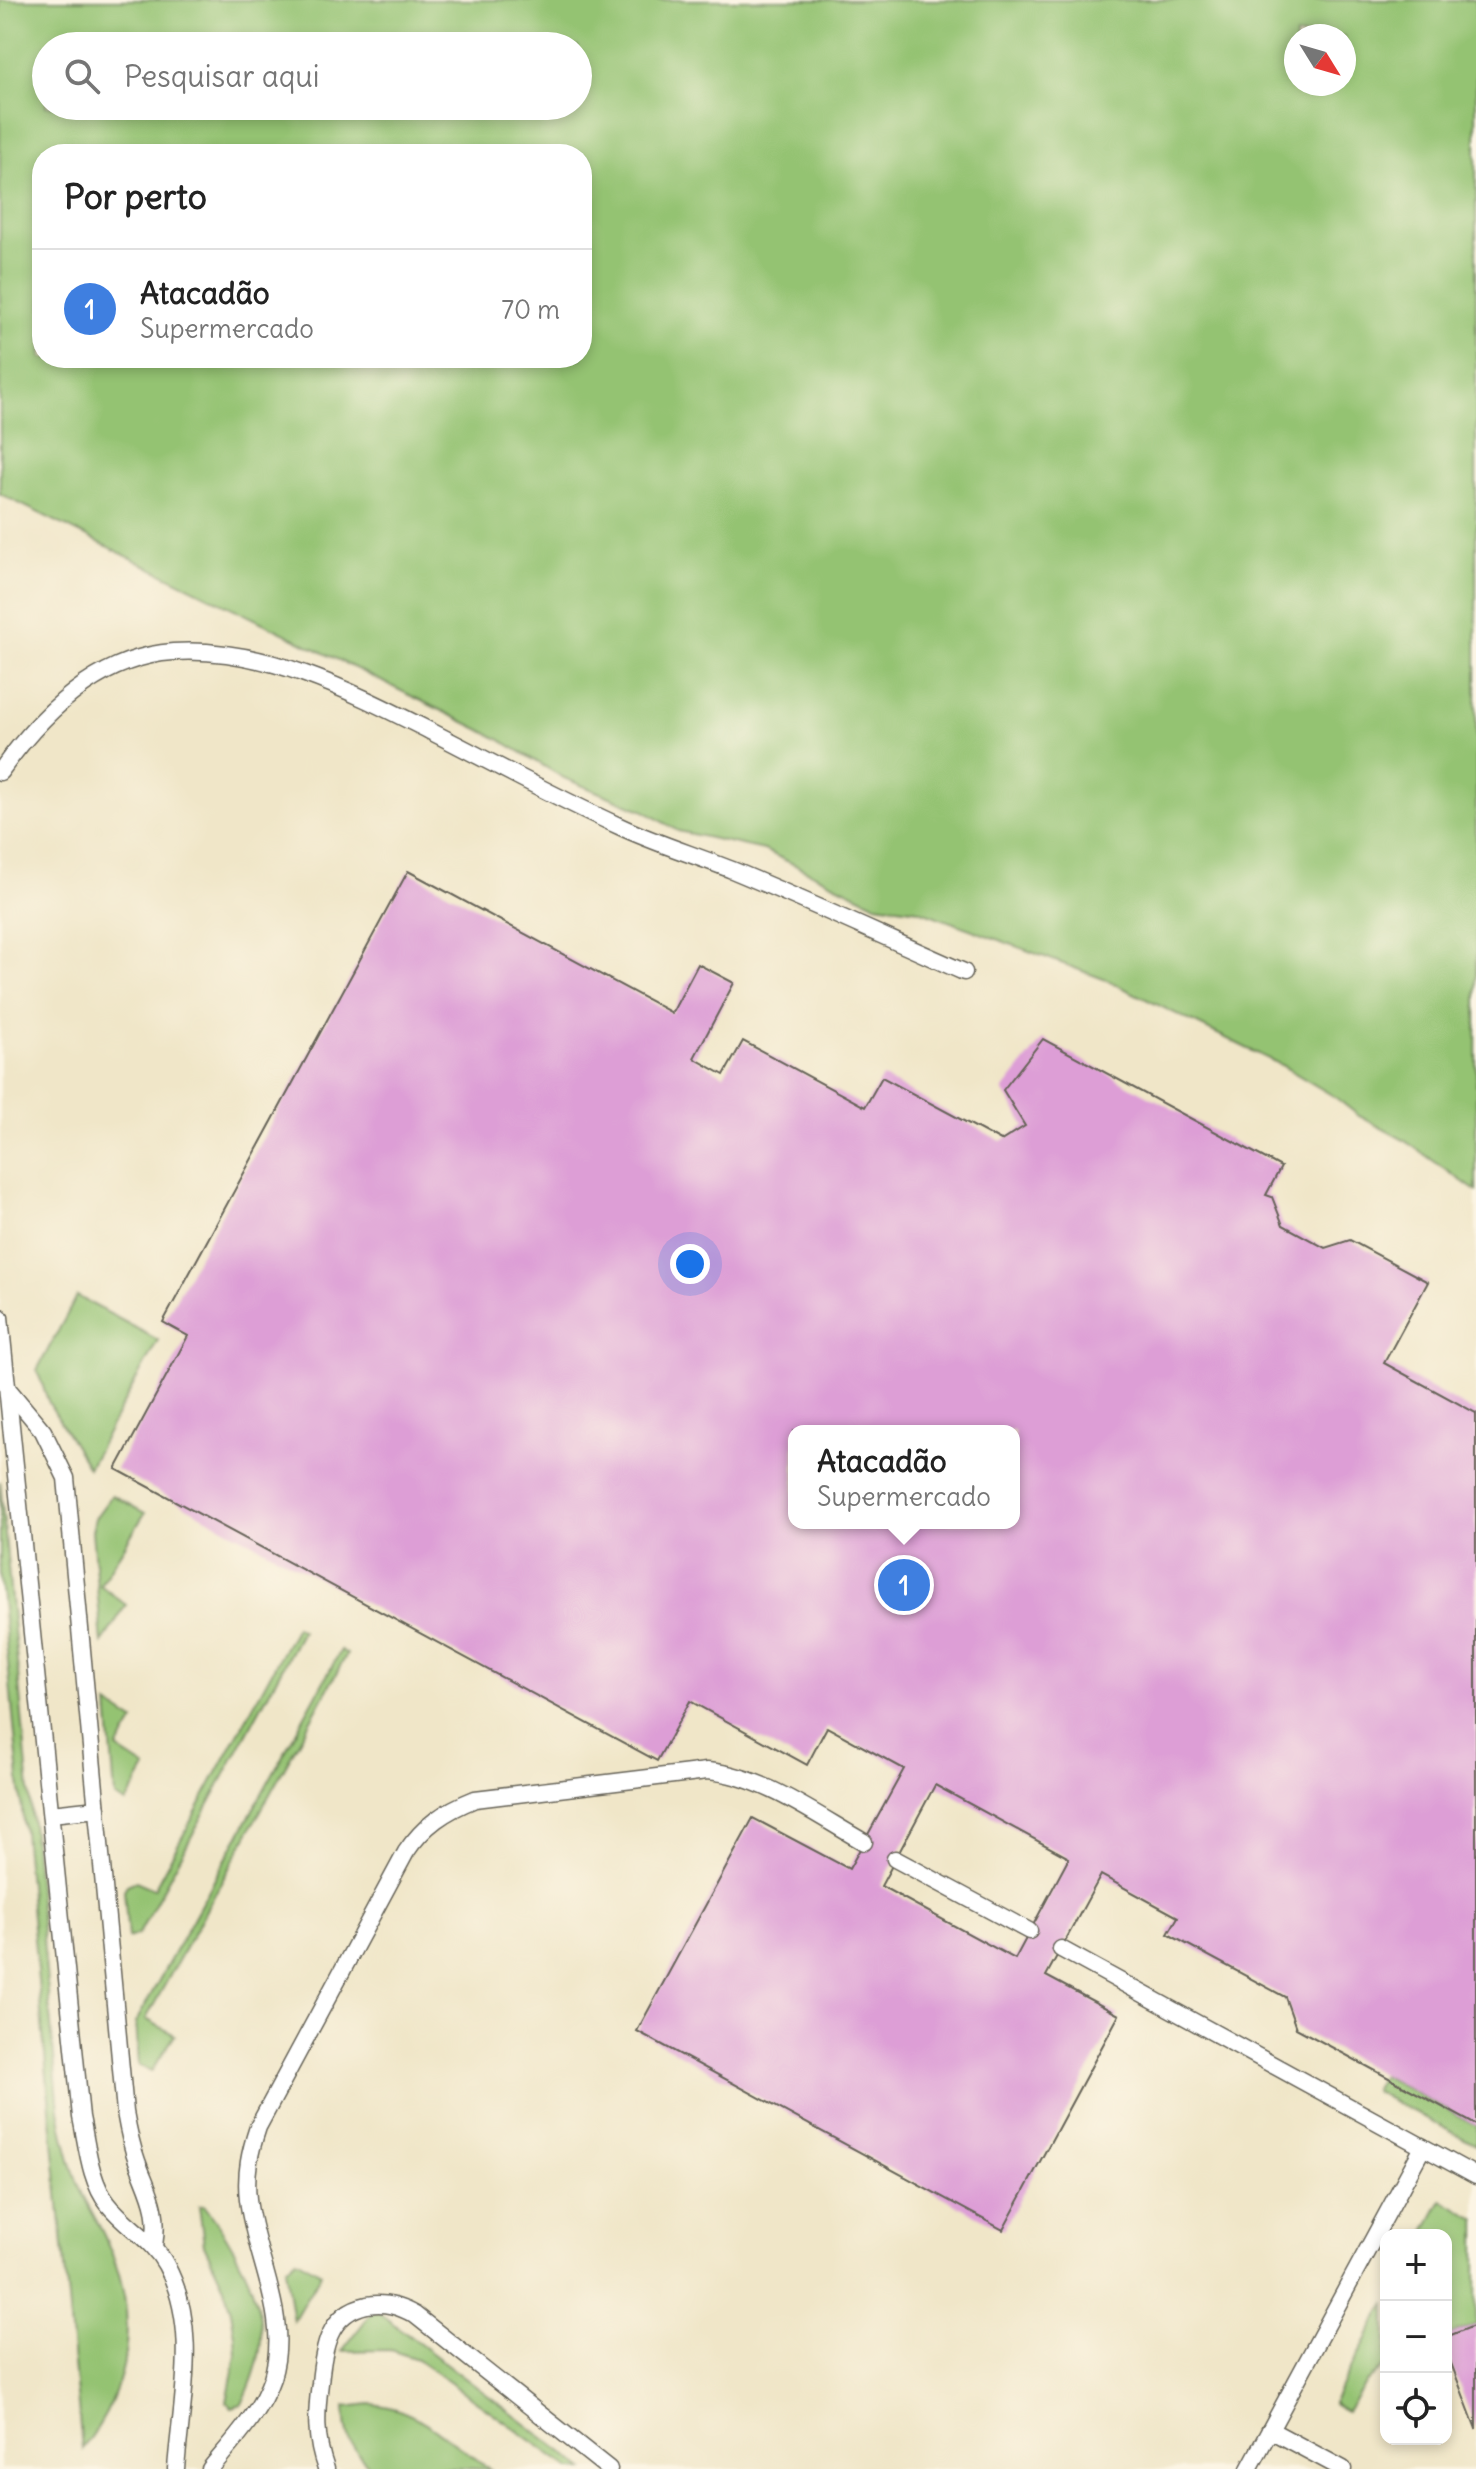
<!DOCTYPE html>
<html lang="pt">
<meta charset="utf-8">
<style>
body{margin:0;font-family:Delius,sans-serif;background:#f2f2f2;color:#222}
.controls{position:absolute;right:24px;bottom:24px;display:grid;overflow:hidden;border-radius:16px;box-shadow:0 4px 12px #0003}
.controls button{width:72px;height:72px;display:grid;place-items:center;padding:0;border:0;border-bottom:2px solid #e0e0e0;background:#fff;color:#222;font:40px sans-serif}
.compass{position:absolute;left:1284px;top:24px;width:72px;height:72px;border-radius:50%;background:#fff;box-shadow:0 4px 12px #0003;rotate:127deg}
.you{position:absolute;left:690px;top:1264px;width:28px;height:28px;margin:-20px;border:6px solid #fff;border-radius:50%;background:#1a73e8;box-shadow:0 0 0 12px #1a73e833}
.badge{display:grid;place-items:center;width:52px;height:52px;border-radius:50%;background:#0f766e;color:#fff;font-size:26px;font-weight:700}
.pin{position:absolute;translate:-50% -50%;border:4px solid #fff;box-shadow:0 2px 8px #0006}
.popup{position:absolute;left:788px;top:1425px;width:232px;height:104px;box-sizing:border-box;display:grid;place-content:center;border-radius:16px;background:#fff;filter:drop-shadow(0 2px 6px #0005);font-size:26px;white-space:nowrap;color:#767676}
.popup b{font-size:30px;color:#222}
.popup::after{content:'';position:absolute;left:50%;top:100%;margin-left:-16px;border:16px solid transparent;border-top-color:#fff}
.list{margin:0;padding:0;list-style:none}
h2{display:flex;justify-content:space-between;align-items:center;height:104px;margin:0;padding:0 32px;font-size:34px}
h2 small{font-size:26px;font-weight:400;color:#767676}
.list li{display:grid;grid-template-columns:52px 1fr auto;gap:24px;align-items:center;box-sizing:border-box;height:120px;padding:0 32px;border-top:2px solid #e0e0e0}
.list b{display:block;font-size:30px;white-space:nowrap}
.list p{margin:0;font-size:26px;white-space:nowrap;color:#767676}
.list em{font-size:26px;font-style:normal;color:#767676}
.icon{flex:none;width:44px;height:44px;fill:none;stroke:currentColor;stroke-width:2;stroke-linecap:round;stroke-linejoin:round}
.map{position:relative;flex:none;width:1476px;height:2469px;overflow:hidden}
.search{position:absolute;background:#fff;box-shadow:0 4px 12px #0003;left:32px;top:32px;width:560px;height:88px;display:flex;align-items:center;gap:20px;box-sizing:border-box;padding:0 28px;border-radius:44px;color:#767676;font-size:30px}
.panel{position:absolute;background:#fff;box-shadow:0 4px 12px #0003;left:32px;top:144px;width:560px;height:224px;border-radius:32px}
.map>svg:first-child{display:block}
.green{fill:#94c372;stroke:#587047;stroke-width:2;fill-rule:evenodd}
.building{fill:#dd9ed6;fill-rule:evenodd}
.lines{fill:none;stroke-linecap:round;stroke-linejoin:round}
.lane-casing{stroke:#666358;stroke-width:19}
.lane{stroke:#fff;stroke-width:16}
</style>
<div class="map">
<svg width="1476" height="2469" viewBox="0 0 1476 2469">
<rect width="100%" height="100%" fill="#fcf5e5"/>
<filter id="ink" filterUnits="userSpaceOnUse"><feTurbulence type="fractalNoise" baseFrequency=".0125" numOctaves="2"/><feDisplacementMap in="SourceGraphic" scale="16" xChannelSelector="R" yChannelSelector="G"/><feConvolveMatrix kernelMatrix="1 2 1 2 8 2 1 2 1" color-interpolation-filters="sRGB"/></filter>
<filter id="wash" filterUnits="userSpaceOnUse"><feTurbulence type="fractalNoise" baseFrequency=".006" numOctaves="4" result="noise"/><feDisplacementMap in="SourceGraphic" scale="32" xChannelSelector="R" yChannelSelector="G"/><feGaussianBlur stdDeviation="1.8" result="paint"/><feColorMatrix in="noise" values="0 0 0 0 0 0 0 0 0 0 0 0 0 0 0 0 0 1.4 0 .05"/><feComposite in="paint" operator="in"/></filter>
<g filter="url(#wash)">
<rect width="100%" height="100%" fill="#f0e6c8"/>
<g class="green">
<path d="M0,0H1476V1191L1404,1140L1359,1116L1335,1097L1281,1065L1109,981L919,910L876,904L764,850L678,831L644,811L564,778L497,738L0,494ZM1296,36H1344V84H1296ZM578,46V106H46V46ZM42,154H582V358H42Z"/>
<path d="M77,1296L158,1340L88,1468L49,1403L37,1370Z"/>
<path d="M0,1481L59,2110C64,2139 70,2166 82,2193C90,2210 100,2225 107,2242C140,2314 132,2388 82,2449L0,1577Z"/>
<path d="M112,1495L145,1513L100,1585L126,1605L102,1643L92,1531L95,1518Z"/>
<path d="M296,1627L302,1631L139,1934L128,1938L124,1890L127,1885L136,1881L154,1889Z"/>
<path d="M341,1650L347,1654L146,2019L175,2035L151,2072L139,2065L136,2022Z"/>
<path d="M108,1704L134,1721L117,1749L146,1768L126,1803L115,1797Z"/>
<path d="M1382,2075L1476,2125V2145L1374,2091Z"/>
<path d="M1442,2200L1476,2219V2325L1446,2337V2235H1423Z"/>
<path d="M204,2205C231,2239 263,2294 261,2339C260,2362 252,2383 242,2404L232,2407L227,2402L236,2355L235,2335L231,2311L224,2287L204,2245L199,2206Z"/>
<path d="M296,2259L321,2273L293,2321L285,2268Z"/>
<path d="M1386,2303V2364L1366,2383L1347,2411L1332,2404Z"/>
<path d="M372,2312L379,2313L585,2469H571L417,2359L390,2350L342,2351Z"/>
<path d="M370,2404C415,2406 454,2444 490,2469L371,2467C349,2449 346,2434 345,2407Z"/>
</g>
<g id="blocks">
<g class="building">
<path d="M408,871L672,1013L698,964L734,983L694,1058L724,1075L743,1041L865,1107L882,1077L1001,1141L1025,1126L1003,1090L1043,1039L1281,1167L1266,1195L1272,1197L1283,1225L1325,1248L1350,1240L1428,1282L1384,1363L1476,1413V2125L1296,2028L1285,1997L1168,1934L1178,1917L1101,1875L1046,1976L1119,2015L1003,2230L637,2031L753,1818L849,1869L904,1769L827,1727L807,1765L690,1701L657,1761L116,1469L188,1336L163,1322ZM794,1431H1014V1523H794ZM935,1785L1069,1858L1015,1959L881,1886Z"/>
<path d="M1476,2325V2429L1446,2350V2337Z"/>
</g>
</g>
</g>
<g filter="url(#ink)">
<use href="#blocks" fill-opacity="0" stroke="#666358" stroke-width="2"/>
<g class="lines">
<defs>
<g id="lane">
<path d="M0,772C41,714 98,657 173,652C264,646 351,691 430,731C493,763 555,797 619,826C657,844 698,856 737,872C814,904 889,939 964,972"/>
<path d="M0,1317L81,2117C87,2145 90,2182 108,2204C126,2227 152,2239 166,2265C200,2327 181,2402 176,2469"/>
<path d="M8,1389L43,1431L66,1478L125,2112C128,2129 131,2145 137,2161C149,2194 160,2208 154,2246"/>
<path d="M51,1814L97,1809"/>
<path d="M895,1859L1029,1931"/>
<path d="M1061,1949L1476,2176"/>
<path d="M1270,2430L1343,2469"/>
<path d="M210,2469C233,2441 260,2413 272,2378C291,2317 255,2259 248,2199C245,2173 250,2151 258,2127L406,1852C424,1825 445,1811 475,1799L707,1771C762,1775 816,1815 864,1842"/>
<path d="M326,2469C315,2439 316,2414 320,2383C323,2350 328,2313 367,2305C385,2302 399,2306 415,2315L609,2469"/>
<path d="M1249,2469L1423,2147"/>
</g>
</defs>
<use href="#lane" class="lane-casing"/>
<use href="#lane" class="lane"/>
</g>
</g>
</svg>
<div class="controls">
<button>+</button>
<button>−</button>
<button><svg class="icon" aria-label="locate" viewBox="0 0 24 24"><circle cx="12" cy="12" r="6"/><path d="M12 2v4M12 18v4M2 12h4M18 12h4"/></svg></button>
</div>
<svg class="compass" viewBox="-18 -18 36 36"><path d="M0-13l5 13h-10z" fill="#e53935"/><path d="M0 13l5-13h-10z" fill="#767676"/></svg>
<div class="you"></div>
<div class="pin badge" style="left:904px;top:1585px;background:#3f7fe0">1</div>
<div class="popup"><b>Atacadão</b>Supermercado</div>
<div class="search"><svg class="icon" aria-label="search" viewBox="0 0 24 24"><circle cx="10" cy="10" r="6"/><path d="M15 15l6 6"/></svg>Pesquisar aqui</div>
<section class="panel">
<h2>Por perto<small></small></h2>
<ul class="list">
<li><span class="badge" style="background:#3f7fe0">1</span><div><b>Atacadão</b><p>Supermercado</p></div><em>70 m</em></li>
</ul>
</section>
</div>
